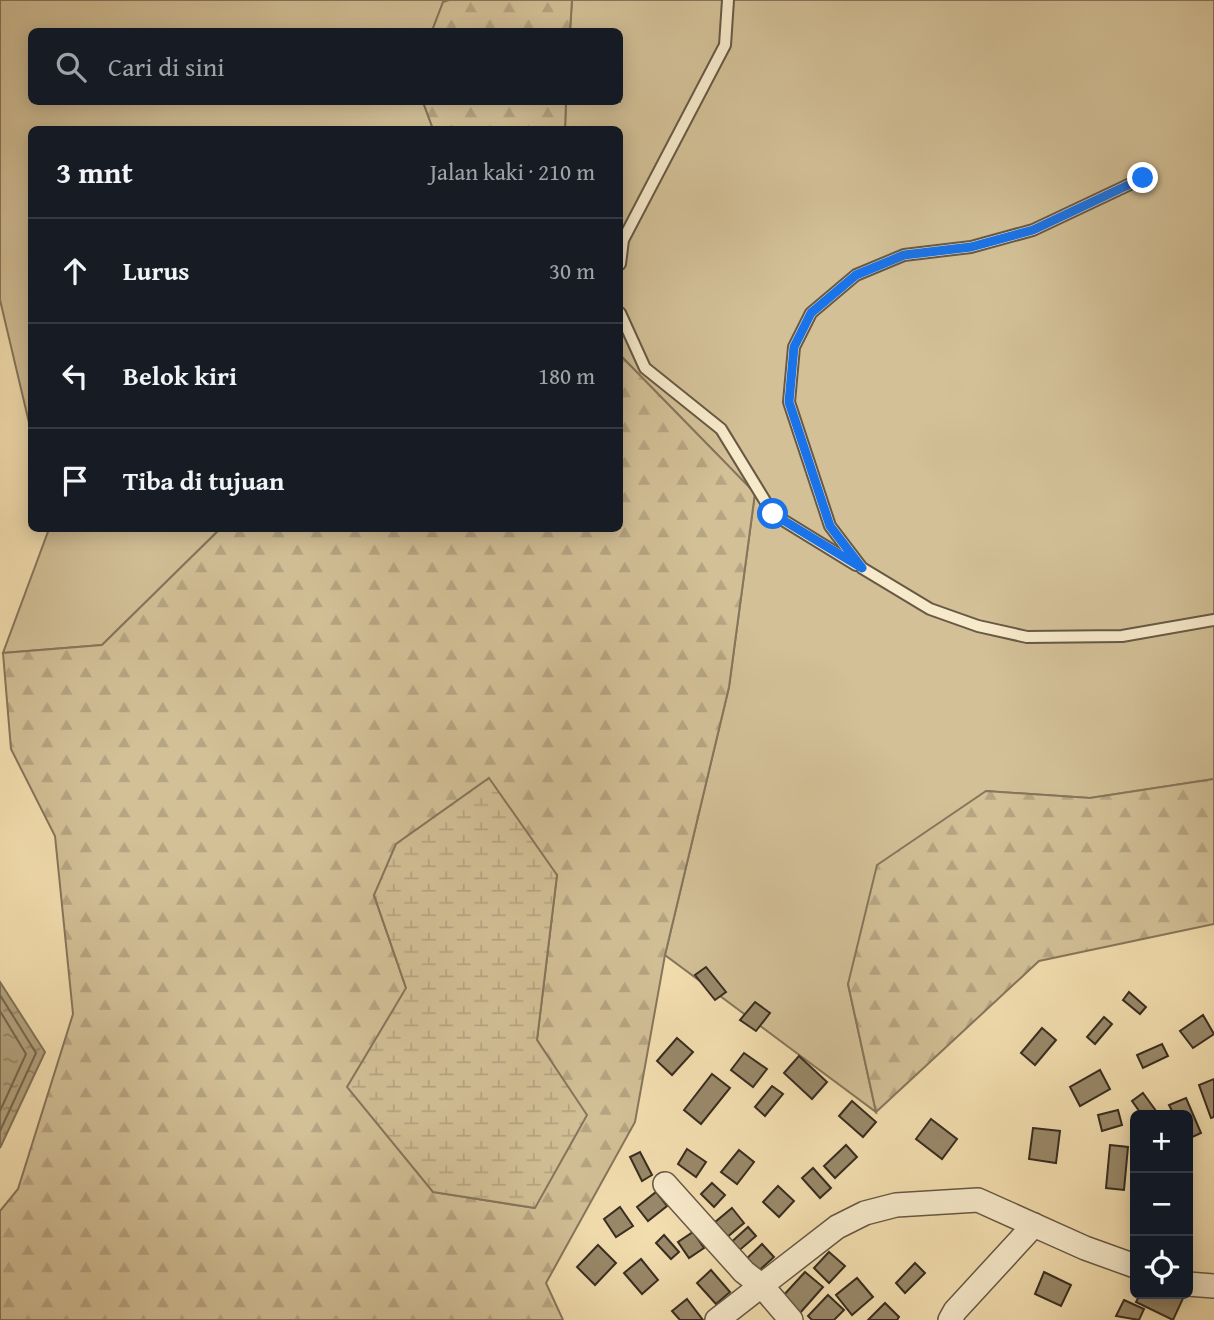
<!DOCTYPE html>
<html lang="id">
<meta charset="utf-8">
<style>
body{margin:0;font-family:"Gentium Book Plus",serif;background:#20242c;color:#f1f3f6}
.controls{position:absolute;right:21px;bottom:21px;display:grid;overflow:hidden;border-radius:10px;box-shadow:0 4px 18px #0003}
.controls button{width:63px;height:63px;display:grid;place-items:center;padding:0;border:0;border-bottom:2px solid #363941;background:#171b24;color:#f1f3f6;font:35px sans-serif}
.stop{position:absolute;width:21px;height:21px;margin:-16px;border:5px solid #1a73e8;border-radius:50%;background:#fff}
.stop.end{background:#1a73e8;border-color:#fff;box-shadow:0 2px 7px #0008}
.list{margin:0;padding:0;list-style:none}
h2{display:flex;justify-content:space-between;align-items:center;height:91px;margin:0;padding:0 28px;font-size:30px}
h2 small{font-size:23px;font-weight:400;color:#9ea1a6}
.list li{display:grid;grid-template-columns:46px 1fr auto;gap:21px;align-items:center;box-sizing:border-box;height:105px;padding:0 28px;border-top:2px solid #363941}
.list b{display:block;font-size:26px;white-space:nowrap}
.list em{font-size:23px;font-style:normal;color:#9ea1a6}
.icon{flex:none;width:38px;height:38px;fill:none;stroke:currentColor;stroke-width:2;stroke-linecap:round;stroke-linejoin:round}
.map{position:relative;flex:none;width:1214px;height:1320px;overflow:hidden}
.search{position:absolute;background:#171b24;box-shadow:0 4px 18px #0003;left:28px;top:28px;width:595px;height:77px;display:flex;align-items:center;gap:18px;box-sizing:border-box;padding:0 24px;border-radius:10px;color:#9ea1a6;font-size:26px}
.panel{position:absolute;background:#171b24;box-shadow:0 4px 18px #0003;left:28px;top:126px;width:595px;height:406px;border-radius:10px}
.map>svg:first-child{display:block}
.green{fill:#d3c097;stroke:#86765c;stroke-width:2}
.forest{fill:url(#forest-firs);stroke:#86765c;stroke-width:2;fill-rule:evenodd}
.wetland{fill:url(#wetland-marsh);stroke:#86765c;stroke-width:2}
.water{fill:url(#water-ripples);stroke:#827358;stroke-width:2}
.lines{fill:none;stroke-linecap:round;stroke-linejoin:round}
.shore{stroke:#76684f;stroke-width:2}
.building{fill:#99896a;stroke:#382d20;stroke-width:2}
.lane-casing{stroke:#675944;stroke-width:14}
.street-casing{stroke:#675944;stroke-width:26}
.lane{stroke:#f7eacb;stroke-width:10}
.street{stroke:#f7eacb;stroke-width:23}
.route{stroke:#1a73e8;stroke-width:9}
</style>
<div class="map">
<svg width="1214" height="1320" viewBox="0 0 1214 1320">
<defs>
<pattern id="forest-firs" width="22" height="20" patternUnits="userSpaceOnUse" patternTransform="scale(1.75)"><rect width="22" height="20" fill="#d3c097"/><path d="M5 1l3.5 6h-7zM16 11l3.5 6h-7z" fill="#b6a582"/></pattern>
<pattern id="wetland-marsh" width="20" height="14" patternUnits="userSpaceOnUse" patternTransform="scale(1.75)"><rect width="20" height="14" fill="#d3c097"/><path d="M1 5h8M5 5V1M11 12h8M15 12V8" fill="none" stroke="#b6a582"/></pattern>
<pattern id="water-ripples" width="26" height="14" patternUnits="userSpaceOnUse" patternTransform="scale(1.75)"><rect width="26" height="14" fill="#b3a27e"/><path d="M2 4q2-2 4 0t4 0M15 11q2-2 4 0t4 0" fill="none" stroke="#938467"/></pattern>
</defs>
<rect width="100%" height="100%" fill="#f3deaf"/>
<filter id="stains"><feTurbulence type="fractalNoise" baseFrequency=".00286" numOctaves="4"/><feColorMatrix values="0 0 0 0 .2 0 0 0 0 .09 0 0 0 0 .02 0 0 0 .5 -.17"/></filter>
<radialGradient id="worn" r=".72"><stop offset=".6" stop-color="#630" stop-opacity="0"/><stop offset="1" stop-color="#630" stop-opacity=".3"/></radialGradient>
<g class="green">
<path d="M0,0H449L443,3L432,31L32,32V102H423L433,129L32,130L31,431L0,300Z"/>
<path d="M572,0H1214V779L1090,798L986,791L848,984L876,1112L665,955L729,687L755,493L620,355V130H565L566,102H620V32L570,31Z"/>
<path d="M49,529H220L102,645L3,653Z"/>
</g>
<g class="forest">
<path d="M449,0H572L570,31H432L443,2Z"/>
<path d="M423,102H566L565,129H433Z"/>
<path d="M620,355L755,493L729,687L665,955L635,1122L546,1283L563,1320H0V1211L18,1189L73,1014L55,836L11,749L3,653L102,645L220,529L620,528ZM557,875L537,1040L586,1116L534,1208L433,1192L406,988L374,895Z"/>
<path d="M1214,779V924L1039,961L876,1112L848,984L877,865L986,791L1090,798Z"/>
</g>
<path class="wetland" d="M489,778L557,875L537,1040L587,1115L535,1208L433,1192L347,1087L406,988L374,895L396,844Z"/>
<path class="water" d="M0,982L45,1052L0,1148Z"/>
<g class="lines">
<g class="shore">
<path d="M0,995L36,1053L0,1131"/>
<path d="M0,1011L26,1054L0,1111"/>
</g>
</g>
<g class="building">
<path d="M706,967L726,992L715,1000L695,975Z"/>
<path d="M1129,992L1146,1007L1140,1014L1123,1000Z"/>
<path d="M755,1002L770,1013L756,1031L740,1020Z"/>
<path d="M1203,1015L1214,1034L1193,1048L1180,1031Z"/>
<path d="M1104,1017L1112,1024L1095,1044L1087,1037Z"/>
<path d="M1042,1028L1056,1040L1035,1065L1021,1053Z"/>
<path d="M677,1038L693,1052L672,1075L657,1061Z"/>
<path d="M1162,1044L1168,1056L1143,1068L1137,1055Z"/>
<path d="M744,1053L767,1069L753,1087L731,1070Z"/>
<path d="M799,1056L827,1082L812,1099L784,1073Z"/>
<path d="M1100,1070L1110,1089L1080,1106L1070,1087Z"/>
<path d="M712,1074L730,1088L701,1124L684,1110Z"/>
<path d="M1214,1079V1117L1211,1118L1199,1085Z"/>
<path d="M772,1086L783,1094L765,1116L755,1107Z"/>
<path d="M1143,1093L1159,1115H1142L1132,1101Z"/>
<path d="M1186,1098L1201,1133L1188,1139V1115H1174L1169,1105Z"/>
<path d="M852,1101L876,1122L863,1137L839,1116Z"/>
<path d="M1118,1110L1122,1125L1102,1131L1098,1115Z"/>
<path d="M931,1119L957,1139L942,1159L916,1139Z"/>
<path d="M1033,1128L1060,1131L1056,1163L1029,1159Z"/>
<path d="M846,1145L857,1157L835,1178L824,1166Z"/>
<path d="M1110,1145L1128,1147L1124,1190L1106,1188Z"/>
<path d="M687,1149L706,1162L696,1177L678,1164Z"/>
<path d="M739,1150L754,1162L737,1184L721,1172Z"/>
<path d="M640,1152L652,1175L642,1181L630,1157Z"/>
<path d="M813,1168L831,1188L820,1198L802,1178Z"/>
<path d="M712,1183L725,1195L714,1207L701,1194Z"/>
<path d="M778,1186L794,1201L779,1217L763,1202Z"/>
<path d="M656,1192L667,1206L648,1221L637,1207Z"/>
<path d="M620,1207L633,1226L616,1237L604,1219Z"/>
<path d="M732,1208L744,1223L726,1238L714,1223Z"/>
<path d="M748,1227L756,1236L735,1254L727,1246Z"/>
<path d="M693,1232L704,1248L689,1258L678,1242Z"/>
<path d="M664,1235L679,1252L671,1259L656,1243Z"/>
<path d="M762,1244L774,1257L754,1275L742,1263Z"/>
<path d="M598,1245L616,1263L595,1285L577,1267Z"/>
<path d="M829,1252L845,1266L829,1283L814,1268Z"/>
<path d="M641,1259L658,1280L642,1294L624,1273Z"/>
<path d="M915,1263L925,1273L905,1293L896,1283Z"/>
<path d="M711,1270L730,1292L716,1304L697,1283Z"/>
<path d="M805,1272L823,1287L800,1313L782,1297Z"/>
<path d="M1044,1272L1071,1285L1061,1306L1035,1294Z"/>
<path d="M857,1278L873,1297L852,1315L836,1295Z"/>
<path d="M1140,1294H1185L1173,1320L1136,1302Z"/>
<path d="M828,1295L844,1310L834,1320H812L808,1316Z"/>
<path d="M687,1299L703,1320H680L672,1311Z"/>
<path d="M1124,1300L1144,1309L1139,1320L1116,1316Z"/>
<path d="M885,1303L899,1317L897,1320H868Z"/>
</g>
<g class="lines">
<defs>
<g id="lane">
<path d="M1143,178L1033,230L971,247L904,255L856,275L811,313L794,347L789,402L830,526L862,568L930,609L978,626L1027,637L1122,636L1214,620"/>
<path d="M620,264L623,240L725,45L728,0"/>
<path d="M620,313L645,368L721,429L773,514L856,565"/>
</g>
<g id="street">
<path d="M665,1184L744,1272L762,1286L791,1320"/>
<path d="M1188,1284L1214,1286"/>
<path d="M717,1320L837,1227L865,1213L896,1205L978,1200L1085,1248L1135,1266"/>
<path d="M950,1320L955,1311L1034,1225"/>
</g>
</defs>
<use href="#lane" class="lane-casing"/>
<use href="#street" class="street-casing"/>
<use href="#lane" class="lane"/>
<use href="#street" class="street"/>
</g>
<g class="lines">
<path class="route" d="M773,514L862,568L830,526L789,402L794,347L811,313L856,275L904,255L971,247L1033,230L1143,178"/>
</g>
<rect width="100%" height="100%" filter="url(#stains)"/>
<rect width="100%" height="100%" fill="url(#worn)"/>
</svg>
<div class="controls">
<button>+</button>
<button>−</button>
<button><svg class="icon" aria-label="locate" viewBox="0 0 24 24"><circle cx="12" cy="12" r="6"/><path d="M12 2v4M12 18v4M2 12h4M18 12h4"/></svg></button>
</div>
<div class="stop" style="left:773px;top:514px"></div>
<div class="stop end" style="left:1143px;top:178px"></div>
<div class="search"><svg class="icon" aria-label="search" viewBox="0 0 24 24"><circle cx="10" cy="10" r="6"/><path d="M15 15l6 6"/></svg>Cari di sini</div>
<section class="panel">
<h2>3 mnt<small>Jalan kaki · 210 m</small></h2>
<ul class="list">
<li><svg class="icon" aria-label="ahead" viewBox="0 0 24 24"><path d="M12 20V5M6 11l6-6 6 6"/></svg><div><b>Lurus</b></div><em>30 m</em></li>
<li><svg class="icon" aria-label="left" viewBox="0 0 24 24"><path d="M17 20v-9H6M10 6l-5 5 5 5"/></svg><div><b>Belok kiri</b></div><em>180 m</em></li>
<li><svg class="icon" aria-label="arrive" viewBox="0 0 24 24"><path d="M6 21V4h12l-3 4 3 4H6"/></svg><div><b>Tiba di tujuan</b></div></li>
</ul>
</section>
</div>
